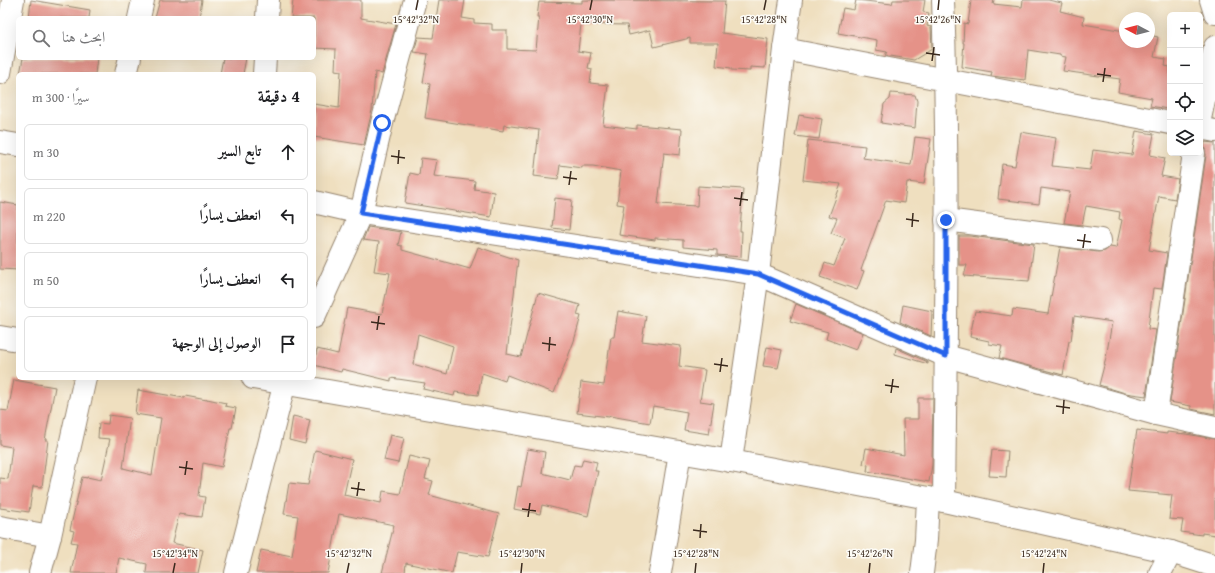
<!DOCTYPE html>
<html lang="ar">
<meta charset="utf-8">
<style>
body{margin:0;font-family:"Gentium Book Plus",Amiri,serif;background:#f6f6f6;color:#202124;direction:rtl}
.controls{position:absolute;right:12px;top:12px;display:grid;overflow:hidden;border-radius:6px;box-shadow:0 4px 16px #0002}
.controls button{width:36px;height:36px;display:grid;place-items:center;padding:0;border:0;border-bottom:1px solid #e0e0e0;background:#fff;color:#202124;font:20px sans-serif}
.compass{position:absolute;left:1119px;top:12px;width:36px;height:36px;border-radius:50%;background:#fff;box-shadow:0 4px 16px #0002;rotate:277deg}
.stop{position:absolute;width:12px;height:12px;margin:-9px;border:3px solid #2563eb;border-radius:50%;background:#fff}
.stop.end{background:#2563eb;border-color:#fff;box-shadow:0 1px 4px #0008}
.list{margin:0;padding:0;list-style:none}
h2{display:flex;justify-content:space-between;align-items:center;height:52px;margin:0;padding:0 16px;font-size:17px}
h2 small{font-size:13px;font-weight:400;color:#757577}
.list li{display:grid;grid-template-columns:26px 1fr auto;gap:12px;align-items:center;box-sizing:border-box;height:56px;margin:0 8px 8px;padding:0 8px;border:1px solid #e0e0e0;border-radius:6px}
.list b{display:block;font-size:15px;white-space:nowrap}
.list em{font-size:13px;font-style:normal;color:#757577}
.icon{flex:none;width:22px;height:22px;fill:none;stroke:currentColor;stroke-width:2;stroke-linecap:round;stroke-linejoin:round}
.map{position:relative;flex:none;width:1215px;height:573px;overflow:hidden;direction:ltr}
.search{position:absolute;background:#fff;box-shadow:0 4px 16px #0002;left:16px;top:16px;width:300px;height:44px;display:flex;align-items:center;gap:10px;box-sizing:border-box;padding:0 14px;border-radius:6px;color:#757577;font-size:15px}
.panel{position:absolute;background:#fff;box-shadow:0 4px 16px #0002;left:16px;top:72px;width:300px;height:308px;border-radius:6px;direction:rtl}
.map>svg:first-child{display:block}
.building{fill:#e59288;fill-rule:evenodd}
.lines{fill:none;stroke-linecap:round;stroke-linejoin:round}
.minor-casing{stroke:#95846e;stroke-width:24}
.minor{stroke:#fff;stroke-width:22}
.route{stroke:#2563eb;stroke-width:5}
.ticks{fill:none;stroke:#3b2a1e;stroke-width:1.5}
.ticks-label{font-size:10px;text-anchor:middle;fill:#3b2a1e;stroke:#fdfcf7;stroke-width:3;stroke-linejoin:round;paint-order:stroke}
</style>
<div class="map">
<svg width="1215" height="573" viewBox="0 0 1215 573">
<rect width="100%" height="100%" fill="#fdfcf7"/>
<filter id="ink" filterUnits="userSpaceOnUse"><feTurbulence type="fractalNoise" baseFrequency=".025" numOctaves="2"/><feDisplacementMap in="SourceGraphic" scale="8" xChannelSelector="R" yChannelSelector="G"/><feConvolveMatrix kernelMatrix="1 2 1 2 8 2 1 2 1" color-interpolation-filters="sRGB"/></filter>
<filter id="wash" filterUnits="userSpaceOnUse"><feTurbulence type="fractalNoise" baseFrequency=".012" numOctaves="4" result="noise"/><feDisplacementMap in="SourceGraphic" scale="16" xChannelSelector="R" yChannelSelector="G"/><feGaussianBlur stdDeviation="0.9" result="paint"/><feColorMatrix in="noise" values="0 0 0 0 0 0 0 0 0 0 0 0 0 0 0 0 0 1.4 0 .05"/><feComposite in="paint" operator="in"/></filter>
<g filter="url(#wash)">
<rect width="100%" height="100%" fill="#efdfbf"/>
<g id="blocks">
<g class="building">
<path d="M31,0L90,10L89,18H29Z"/>
<path d="M160,0H202L199,18H155Z"/>
<path d="M293,0H361V18L396,24L382,74L375,72L372,110L364,145L314,137V104L339,108L341,71L335,70L336,49L314,48V18H291Z"/>
<path d="M439,0H465L462,18L474,20V23L492,24V30H507V49L536,50L539,17H537L539,2L582,3V0L725,1L722,33L768,39L765,68L750,67V71L731,70V68L716,66L718,43H690V38L654,47L650,30L629,35L627,25L581,24L578,51L591,53L588,68L592,69L590,83L608,85L603,125L637,129V125L682,129L680,155L664,153L658,204L697,206L698,186L743,189L740,231H742L741,257L717,255V250L683,247V240L655,238V240L619,235L624,205L617,204L621,171L593,166H582V168L560,165L558,179L534,176L539,130L504,125L503,131L425,118L430,84L423,83L428,54L414,52L418,37L433,38Z"/>
<path d="M856,0L892,4L893,0H925L923,12L929,13L927,26L931,27L932,49L914,60L885,55L887,52L876,50L877,40L838,33L843,8L854,10Z"/>
<path d="M971,0H994L993,4L1022,7L1023,0H1048L1062,3L1060,11L1084,17L1083,24L1125,31V42H1149V35L1158,37L1154,57L1166,59L1165,66L1170,67V104H1169L1168,109L1150,106L1152,98L1118,92L1120,79L1063,71L1066,57L1060,56V55L1028,50L1025,80L991,76L992,72L962,67L964,43H963L964,23L968,24Z"/>
<path d="M23,58H97L95,74H20Z"/>
<path d="M223,58H246L243,74H220Z"/>
<path d="M891,93L915,95L917,101L915,128L881,123L884,104L890,99Z"/>
<path d="M799,115L822,119L819,139L795,136Z"/>
<path d="M1136,131L1154,134L1150,155L1165,158L1161,176L1178,179L1175,199L1159,196L1149,250L1167,253L1162,289L1153,288L1148,329L1156,330L1146,396L1125,393L1099,385L1106,358L1112,322L1074,316L1071,341H1069L1063,375L999,358L1002,346L989,344V341L970,337L975,311L1012,316L1013,309L1048,314L1060,247L1098,252L1105,251L1110,247L1116,248L1122,220L1119,219L1120,212L1086,206L1082,225L1064,223L1070,192L1041,188L1039,204L998,199L1002,164L1015,166L1021,132L1056,138L1052,166L1090,170L1093,150L1132,155Z"/>
<path d="M915,137L931,139L924,184L907,182L904,203L886,200L861,270L864,271L857,290L820,277L825,263L834,266L845,238L831,233L837,218L829,216L841,184L803,180L808,140L865,146L863,158L911,165Z"/>
<path d="M1205,142L1215,143V414L1191,409V406L1170,402L1206,155L1204,146Z"/>
<path d="M421,158L437,160L434,176L475,181L474,189L494,192L491,217L405,203L410,173L419,175Z"/>
<path d="M555,198L572,200L569,230L552,228Z"/>
<path d="M0,202L18,205V270L0,269Z"/>
<path d="M368,227L401,232L398,245L402,246V250L470,269L478,247L518,260L507,354L521,357L538,293L580,305L577,315L581,316L574,341L554,393L507,375L505,381L482,373L478,395L455,392L454,396L423,389L425,383L391,378V381L342,369L341,372L314,365L317,349L338,354L347,308L382,314L390,273L374,271L379,242L363,240ZM418,334L453,346L447,374L413,364Z"/>
<path d="M959,236H970L1034,244L1029,281L964,276L967,265H959Z"/>
<path d="M796,304L863,333L856,350L826,339L828,332L790,321Z"/>
<path d="M903,305L932,311L931,336L900,322Z"/>
<path d="M618,311L646,316L642,341L681,346L679,366L705,370L700,401L714,403L709,434L684,430L687,412L653,406L650,423L610,416L609,417L577,413L581,382L604,385L611,337H614Z"/>
<path d="M767,347L782,350L778,368L763,366Z"/>
<path d="M896,348L928,362V364L895,354Z"/>
<path d="M14,380L55,387L45,440H48L42,487L33,486L29,512L0,508V478L8,479L12,447L0,445V410L8,411Z"/>
<path d="M138,390L184,398L185,396L207,400V399L226,403L225,406L236,408L232,428H230L222,467L203,463L199,496L205,497L202,517L179,514L172,543L203,550L198,573H146L147,564L119,558L116,573H71L77,543L71,542L74,531L70,530L82,477L87,478V477L101,480L110,439L98,438L99,423L108,424L109,415L130,418L123,468L152,475L161,418L135,414Z"/>
<path d="M918,398H933L932,465L929,482L867,471L868,465L863,464L866,448L904,455L903,419H918Z"/>
<path d="M293,416L310,420L305,444L289,440Z"/>
<path d="M1137,430L1167,434V432L1186,434L1215,439V535L1202,533V535L1181,532L1183,520L1169,519L1172,495L1128,491Z"/>
<path d="M390,435L404,438L398,463L384,460Z"/>
<path d="M528,449L545,452L542,473L570,480L574,465L581,466L583,459L597,462L595,471H598L588,516L542,505L540,514L514,509L518,486L521,487Z"/>
<path d="M315,450L352,459L344,495L381,503L383,491L400,494L409,456L430,461L425,479L433,481L429,495L499,514L488,557L457,552L452,573L406,563L405,573H382L394,525L339,514L328,573H256L261,550L292,556L298,516L284,514L289,483L308,485Z"/>
<path d="M992,450L1008,451L1006,477L989,476Z"/>
</g>
</g>
</g>
<g filter="url(#ink)">
<use href="#blocks" fill-opacity="0" stroke="#95846e" stroke-width="1"/>
<g class="lines">
<defs>
<g id="minor">
<path d="M943,0C949,167 946,334 944,501"/>
<path d="M1211,0L1215,13"/>
<path d="M139,18L143,0"/>
<path d="M267,18L268,0"/>
<path d="M784,49L1170,123"/>
<path d="M0,73L13,0"/>
<path d="M126,74L130,58"/>
<path d="M264,74L265,58"/>
<path d="M1200,119L1215,47"/>
<path d="M1200,128L1215,131"/>
<path d="M0,142L18,145"/>
<path d="M314,202L361,213L758,274L946,356L1156,414L1215,427"/>
<path d="M946,220L1100,240"/>
<path d="M314,317L361,213L382,123L415,0"/>
<path d="M0,337L18,340"/>
<path d="M253,378L731,461L944,501L1171,552L1215,566"/>
<path d="M1156,414L1194,153"/>
<path d="M731,461L758,274L784,49L791,0"/>
<path d="M0,527L50,536"/>
<path d="M40,573L50,536L85,378"/>
<path d="M236,573L286,378"/>
<path d="M660,573L680,452"/>
<path d="M922,573L926,540L928,498"/>
<path d="M1160,573L1171,552"/>
</g>
</defs>
<use href="#minor" class="minor-casing"/>
<use href="#minor" class="minor"/>
</g>
</g>
<g class="lines" filter="url(#ink)">
<path class="route" d="M382,123L361,213L758,274L946,356V220"/>
</g>
<path class="ticks" d="M416,10L418,0M590,10L592,0M764,10L766,0M938,10L939,0M926,53L940,55M932,61L934,47M1097,74L1111,76M1103,82L1105,68M391,156L405,158M398,164L399,150M563,177L577,179M569,185L571,171M734,198L748,200M740,206L742,192M906,219L919,221M912,227L913,213M1077,240L1091,242M1083,248L1085,234M371,322L385,324M377,330L379,316M542,343L556,345M549,351L550,337M714,364L728,366M720,372L722,358M885,385L899,387M891,393L893,379M1056,406L1070,408M1063,414L1064,400M179,467L193,469M185,475L187,461M351,488L365,490M357,496L359,482M522,509L536,511M528,517L530,503M693,530L707,532M700,538L701,524M173,573L175,563M347,573L349,563M521,573L522,563M695,573L696,563M869,573L870,563M1043,573L1044,563"/>
<g class="ticks-label">
<text x="416" y="23">15°42'32"N</text>
<text x="590" y="23">15°42'30"N</text>
<text x="764" y="23">15°42'28"N</text>
<text x="938" y="23">15°42'26"N</text>
<text x="175" y="557">15°42'34"N</text>
<text x="349" y="557">15°42'32"N</text>
<text x="522" y="557">15°42'30"N</text>
<text x="696" y="557">15°42'28"N</text>
<text x="870" y="557">15°42'26"N</text>
<text x="1044" y="557">15°42'24"N</text>
</g>
</svg>
<div class="controls">
<button>+</button>
<button>−</button>
<button><svg class="icon" aria-label="locate" viewBox="0 0 24 24"><circle cx="12" cy="12" r="6"/><path d="M12 2v4M12 18v4M2 12h4M18 12h4"/></svg></button>
<button><svg class="icon" aria-label="layers" viewBox="0 0 24 24"><path d="M12 4l9 5-9 5-9-5zM3 14l9 5 9-5"/></svg></button>
</div>
<svg class="compass" viewBox="-18 -18 36 36"><path d="M0-13l5 13h-10z" fill="#e53935"/><path d="M0 13l5-13h-10z" fill="#757577"/></svg>
<div class="stop" style="left:382px;top:123px"></div>
<div class="stop end" style="left:946px;top:220px"></div>
<div class="search"><svg class="icon" aria-label="search" viewBox="0 0 24 24"><circle cx="10" cy="10" r="6"/><path d="M15 15l6 6"/></svg>ابحث هنا</div>
<section class="panel">
<h2>4 دقيقة<small>سيرًا · 300 m</small></h2>
<ul class="list">
<li><svg class="icon" aria-label="ahead" viewBox="0 0 24 24"><path d="M12 20V5M6 11l6-6 6 6"/></svg><div><b>تابع السير</b></div><em>30 m</em></li>
<li><svg class="icon" aria-label="left" viewBox="0 0 24 24"><path d="M17 20v-9H6M10 6l-5 5 5 5"/></svg><div><b>انعطف يسارًا</b></div><em>220 m</em></li>
<li><svg class="icon" aria-label="left" viewBox="0 0 24 24"><path d="M17 20v-9H6M10 6l-5 5 5 5"/></svg><div><b>انعطف يسارًا</b></div><em>50 m</em></li>
<li><svg class="icon" aria-label="arrive" viewBox="0 0 24 24"><path d="M6 21V4h12l-3 4 3 4H6"/></svg><div><b>الوصول إلى الوجهة</b></div></li>
</ul>
</section>
</div>
